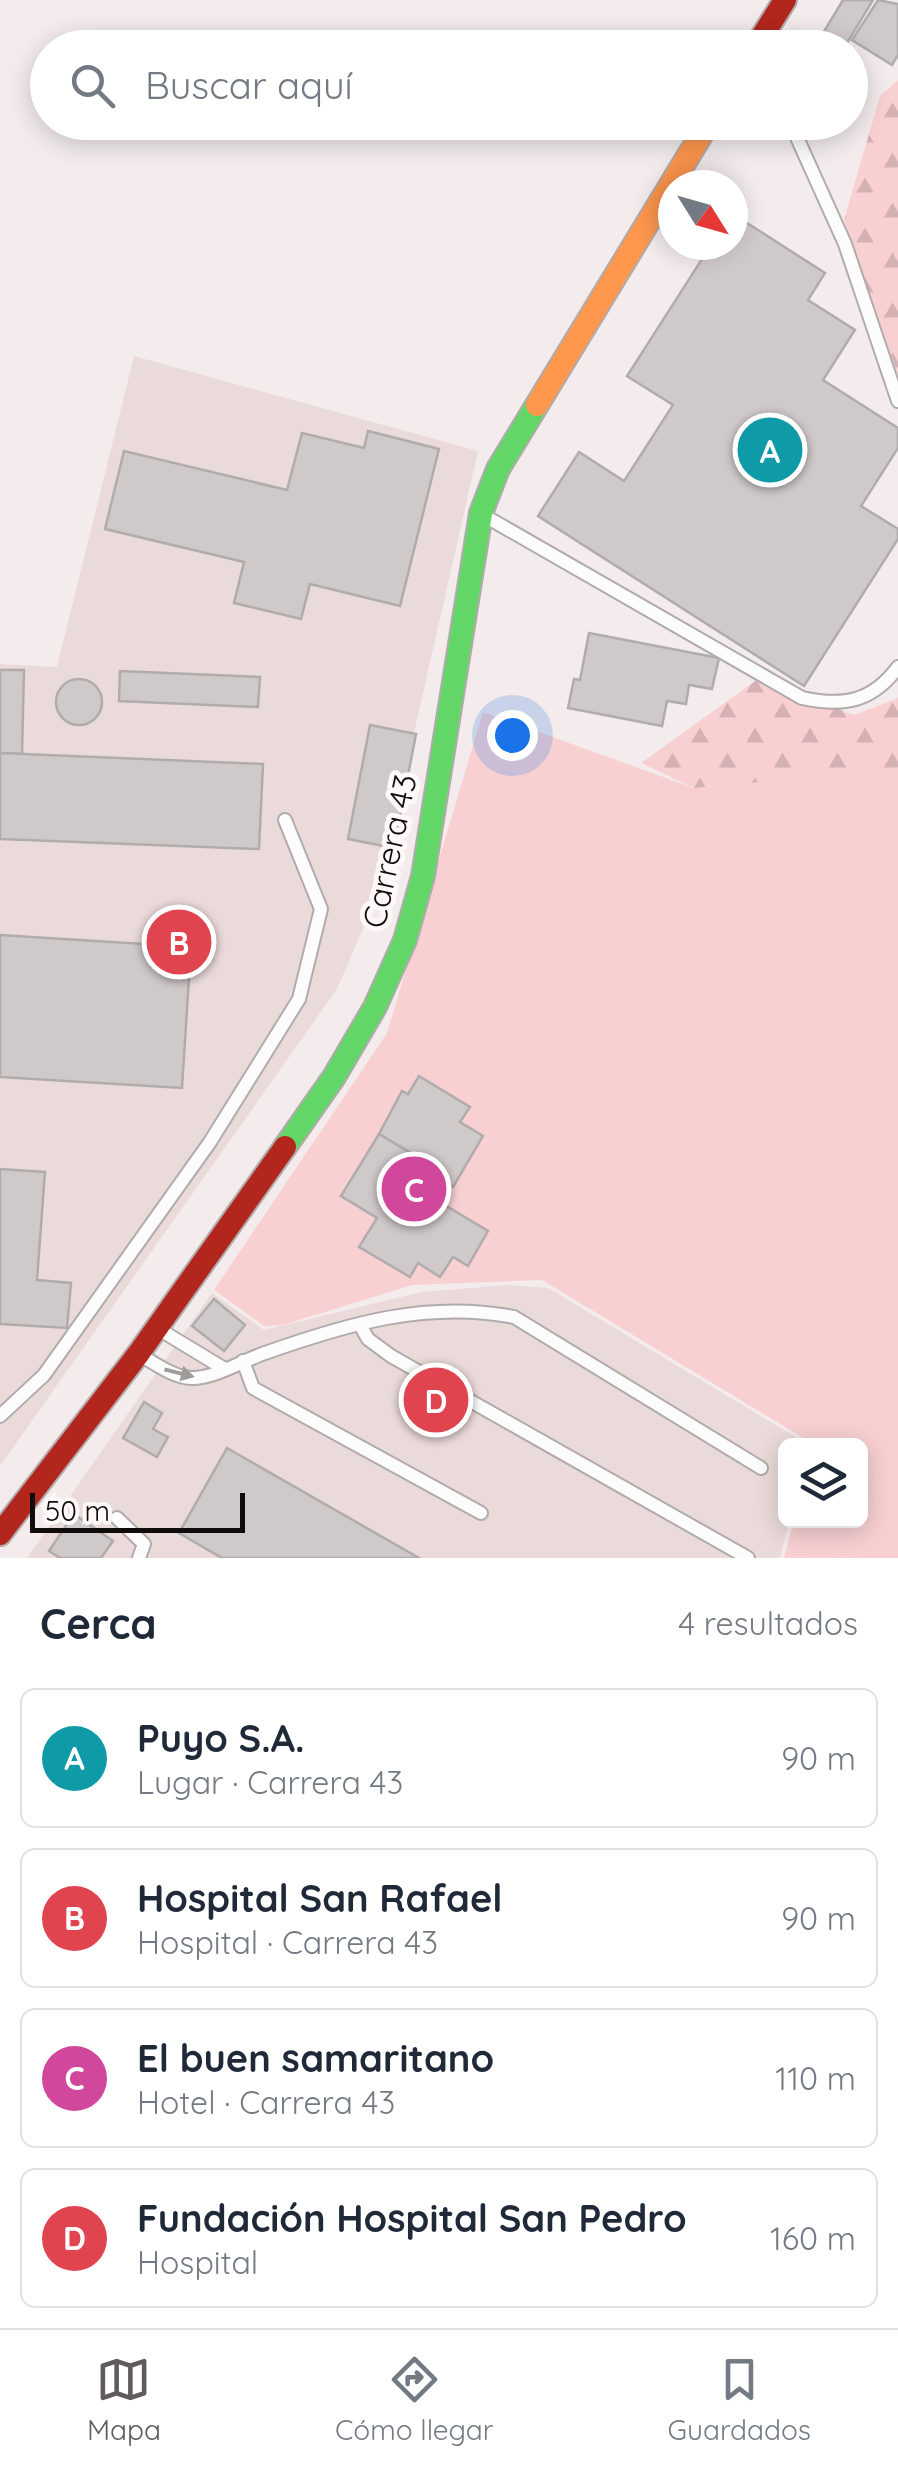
<!DOCTYPE html>
<html lang="es">
<meta charset="utf-8">
<style>
body{margin:0;font-family:Quicksand,sans-serif;background:#f2f2f3;color:#1f2937}
.controls{position:absolute;right:30px;bottom:30px;display:grid;overflow:hidden;border-radius:15px;box-shadow:0 5px 25px #0003}
.controls button{width:90px;height:90px;display:grid;place-items:center;padding:0;border:0;border-bottom:2px solid #e0e1e3;background:#fff;color:#1f2937;font:50px sans-serif}
.compass{position:absolute;left:658px;top:170px;width:90px;height:90px;border-radius:50%;background:#fff;box-shadow:0 5px 25px #0003;rotate:127deg}
.scale{position:absolute;left:30px;bottom:25px;width:215px;box-sizing:border-box;padding-left:10px;border:5px solid #110c0c;border-top:0;font-size:28px;line-height:35px;white-space:nowrap;color:#110c0c;-webkit-text-stroke:8px #fef8f8;paint-order:stroke}
.you{position:absolute;left:512px;top:735px;width:35px;height:35px;margin:-25px;border:8px solid #fff;border-radius:50%;background:#1a73e8;box-shadow:0 0 0 15px #1a73e833}
.badge{display:grid;place-items:center;width:65px;height:65px;border-radius:50%;background:#605a5a;color:#fff;font-size:32px;font-weight:700}
.pin{position:absolute;translate:-50% -50%;border:5px solid #fff;box-shadow:0 2px 10px #0006}
.list{margin:0;padding:0;list-style:none}
h2{display:flex;justify-content:space-between;align-items:center;height:130px;margin:0;padding:0 40px;font-size:42px}
h2 small{font-size:32px;font-weight:400;color:#747a83}
.list li{display:grid;grid-template-columns:65px 1fr auto;gap:30px;align-items:center;box-sizing:border-box;height:140px;margin:0 20px 20px;padding:0 20px;border:2px solid #e0e1e3;border-radius:15px}
.list b{display:block;font-size:38px;white-space:nowrap}
.list p{margin:0;font-size:32px;white-space:nowrap;color:#747a83}
.list em{font-size:32px;font-style:normal;color:#747a83}
.icon{flex:none;width:55px;height:55px;fill:none;stroke:currentColor;stroke-width:2;stroke-linecap:round;stroke-linejoin:round}
.map{position:relative;flex:none;width:898px;height:1558px;overflow:hidden}
.search{position:absolute;background:#fff;box-shadow:0 5px 25px #0003;left:30px;right:30px;top:30px;height:110px;display:flex;align-items:center;gap:25px;box-sizing:border-box;padding:0 35px;border-radius:55px;color:#747a83;font-size:38px}
.sheet{height:770px;background:#fff}
nav{display:flex;justify-content:space-around;align-items:center;box-sizing:border-box;height:140px;border-top:2px solid #e0e1e3;background:#fff;font-size:28px;color:#747a83}
nav a{display:grid;justify-items:center;gap:5px}
nav .on{color:#605a5a}
.map>svg:first-child{display:block}
.built{fill:#ebdada}
.green{fill:#f8d0d2}
.forest{fill:url(#forest-firs)}
.building{fill:#d0c9c9;stroke:#b1acac;stroke-width:2.5}
.lines{fill:none;stroke-linecap:round;stroke-linejoin:round}
.lane-casing{stroke:#b1abab;stroke-width:16}
.fast-casing{stroke:#b1abab;stroke-width:26}
.slow-casing{stroke:#b1abab;stroke-width:26}
.jam-casing{stroke:#b1abab;stroke-width:26}
.lane{stroke:#fdfcfc;stroke-width:12}
.fast{stroke:#63d668;stroke-width:22}
.slow{stroke:#ff974d;stroke-width:22}
.jam{stroke:#b3261e;stroke-width:22}
.oneway{fill:#9f9c9c}
.labels{text-anchor:middle;dominant-baseline:central;stroke-width:10;stroke-linejoin:round;paint-order:stroke}
.street-label{font-size:32px;fill:#110c0c;stroke:#fef8f8}
</style>
<div class="map">
<svg width="898" height="1558" viewBox="0 0 898 1558">
<defs>
<pattern id="forest-firs" width="22" height="20" patternUnits="userSpaceOnUse" patternTransform="scale(2.5)"><rect width="22" height="20" fill="#f8d0d2"/><path d="M5 1l3.5 6h-7zM16 11l3.5 6h-7z" fill="#d4b1b3"/></pattern>
</defs>
<rect width="100%" height="100%" fill="#f4ecec"/>
<g class="built">
<path d="M134,356L478,451L377,896L337,989L0,1466V664L57,667Z"/>
<path d="M507,1285L548,1288L809,1445L786,1446V1520L789,1521L780,1558H27L212,1293L264,1330L422,1292Z"/>
</g>
<path class="green" d="M483,712L694,788L898,770V1558H784L794,1521L860,1520V1446L815,1445L542,1280L412,1285L283,1325L264,1326L214,1290L387,1033Z"/>
<g class="forest">
<path d="M898,80V375L844,220L880,96Z"/>
<path d="M758,679L854,715L898,698V770L694,788L641,763Z"/>
</g>
<g class="building">
<path d="M843,0H873L844,48H836L820,38Z"/>
<path d="M878,0L898,4V55L892,65L852,40Z"/>
<path d="M733,214L825,273L808,300L855,330L823,380L898,428V448L861,506L898,529V539L804,686L538,516L579,452L624,481L673,405L627,376L711,245H733Z"/>
<path d="M368,431L439,449L400,606L310,584L301,619L234,603L244,562L105,529L124,451L287,490L302,433L364,448Z"/>
<path d="M589,633L719,658L712,689L689,685L686,704L667,701L662,726L568,708L574,679L580,680Z"/>
<path d="M0,670H24L22,754L0,753Z"/>
<path d="M120,671L260,677L258,707L119,701Z"/>
<circle cx="79" cy="702" r="23"/>
<path d="M370,725L416,734L394,848L348,839Z"/>
<path d="M0,753L263,764L259,849L0,839Z"/>
<path d="M0,935L191,947L182,1088L0,1077Z"/>
<path d="M419,1076L470,1107L460,1122L483,1136L453,1187L431,1174L421,1191L413,1186L427,1163L379,1134L402,1091L408,1094Z"/>
<path d="M379,1134L427,1163L413,1186L488,1231L468,1266L453,1257L440,1277L418,1263L410,1277L359,1247L377,1218L341,1196Z"/>
<path d="M0,1169L45,1172L37,1280L71,1283L67,1328L0,1324Z"/>
<path d="M214,1299L245,1325L224,1351L192,1326Z"/>
<path d="M144,1402L162,1413L153,1429L168,1437L157,1457L123,1438Z"/>
<path d="M227,1448L419,1558H222L179,1533Z"/>
<path d="M74,1514L113,1541L101,1558H60L49,1551Z"/>
</g>
<g class="lines">
<defs>
<g id="lane">
<path d="M790,122L845,244L898,401"/>
<path d="M483,515L802,698C843,707 872,702 898,667"/>
<path d="M360,1325L368,1339L391,1356L748,1558"/>
<path d="M157,1328L223,1368"/>
<path d="M142,1356C157,1365 174,1377 191,1378C213,1379 244,1360 265,1353C347,1324 428,1300 514,1317L761,1468"/>
<path d="M243,1361L253,1388L481,1513"/>
<path d="M0,1416L44,1375L210,1142L299,999L321,909L285,820"/>
<path d="M117,1518L144,1544L139,1558"/>
</g>
<path id="fast" d="M285,1147L334,1077L375,1007L405,940L423,876L481,513L498,469L537,405"/>
<path id="slow" d="M537,405L709,122"/>
<g id="jam">
<path d="M755,48L785,0"/>
<path d="M0,1534L139,1353L285,1147"/>
</g>
</defs>
<use href="#lane" class="lane-casing"/>
<use href="#fast" class="fast-casing"/>
<use href="#slow" class="slow-casing"/>
<use href="#jam" class="jam-casing"/>
<use href="#lane" class="lane"/>
<use href="#fast" class="fast"/>
<use href="#slow" class="slow"/>
<use href="#jam" class="jam"/>
</g>
<defs><path id="oneway-solid" d="M-6-.8H1V-3.2L6.5 0L1 3.2V.8H-6Z" transform="scale(2.5)"/></defs>
<use class="oneway" href="#oneway-solid" transform="translate(179 1373) rotate(14)"/>
<g class="labels">
<g class="street-label">
<text transform="translate(389 851) rotate(-78)">Carrera 43</text>
</g>
</g>
</svg>
<div class="controls">
<button><svg class="icon" aria-label="layers" viewBox="0 0 24 24"><path d="M12 4l9 5-9 5-9-5zM3 14l9 5 9-5"/></svg></button>
</div>
<svg class="compass" viewBox="-18 -18 36 36"><path d="M0-13l5 13h-10z" fill="#e53935"/><path d="M0 13l5-13h-10z" fill="#747a83"/></svg>
<div class="scale">50 m</div>
<div class="you"></div>
<div class="pin badge" style="left:770px;top:450px;background:#0f9aa8">A</div>
<div class="pin badge" style="left:179px;top:942px;background:#e0444e">B</div>
<div class="pin badge" style="left:414px;top:1189px;background:#d1479c">C</div>
<div class="pin badge" style="left:436px;top:1400px;background:#e0444e">D</div>
<div class="search"><svg class="icon" aria-label="search" viewBox="0 0 24 24"><circle cx="10" cy="10" r="6"/><path d="M15 15l6 6"/></svg>Buscar aquí</div>
</div>
<section class="sheet">
<h2>Cerca<small>4 resultados</small></h2>
<ul class="list">
<li><span class="badge" style="background:#0f9aa8">A</span><div><b>Puyo S.A.</b><p>Lugar · Carrera 43</p></div><em>90 m</em></li>
<li><span class="badge" style="background:#e0444e">B</span><div><b>Hospital San Rafael</b><p>Hospital · Carrera 43</p></div><em>90 m</em></li>
<li><span class="badge" style="background:#d1479c">C</span><div><b>El buen samaritano</b><p>Hotel · Carrera 43</p></div><em>110 m</em></li>
<li><span class="badge" style="background:#e0444e">D</span><div><b>Fundación Hospital San Pedro</b><p>Hospital</p></div><em>160 m</em></li>
</ul>
</section>
<nav>
<a class="on"><svg class="icon" aria-label="map" viewBox="0 0 24 24"><path d="M3 6l6-2 6 2 6-2v14l-6 2-6-2-6 2zM9 4v14M15 6v14"/></svg>Mapa</a>
<a><svg class="icon" aria-label="directions" viewBox="0 0 24 24"><path d="M12 3l9 9-9 9-9-9zM9 14v-3h6M13 9l2 2-2 2"/></svg>Cómo llegar</a>
<a><svg class="icon" aria-label="saved" viewBox="0 0 24 24"><path d="M7 4h10v16l-5-4-5 4z"/></svg>Guardados</a>
</nav>
